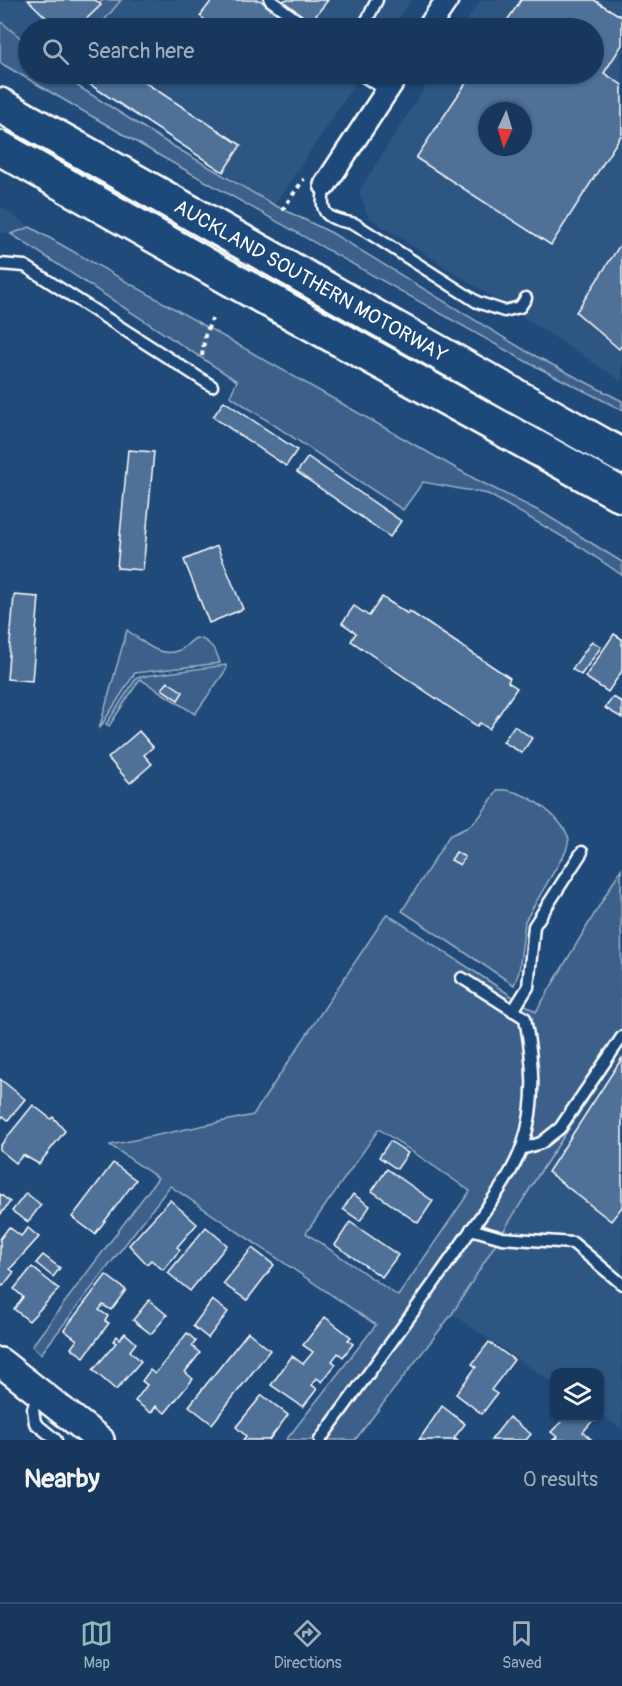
<!DOCTYPE html>
<style>
body{margin:0;font-family:Pangolin,sans-serif;background:#244365;color:#f1f3f6}
.controls{position:absolute;right:18px;bottom:18px;display:grid;overflow:hidden;border-radius:12px;box-shadow:0 2px 4px #0004}
.controls button{width:54px;height:54px;display:grid;place-items:center;padding:0;border:0;border-bottom:2px solid #365272;background:#17385c;color:#f1f3f6;font:30px sans-serif}
.compass{position:absolute;left:478px;top:102px;width:54px;height:54px;border-radius:50%;background:#17385c;box-shadow:0 2px 4px #0004;rotate:184deg}
.list{margin:0;padding:0;list-style:none}
h2{display:flex;justify-content:space-between;align-items:center;height:78px;margin:0;padding:0 24px;font-size:26px}
h2 small{font-size:20px;font-weight:400;color:#9eacbb}
.icon{flex:none;width:33px;height:33px;fill:none;stroke:currentColor;stroke-width:2;stroke-linecap:round;stroke-linejoin:round}
.map{position:relative;flex:none;width:622px;height:1440px;overflow:hidden}
.search{position:absolute;background:#17385c;box-shadow:0 2px 4px #0004;left:18px;right:18px;top:18px;height:66px;display:flex;align-items:center;gap:15px;box-sizing:border-box;padding:0 21px;border-radius:33px;color:#9eacbb;font-size:22px}
.sheet{height:162px;background:#17385c}
nav{display:flex;justify-content:space-around;align-items:center;box-sizing:border-box;height:84px;border-top:2px solid #365272;background:#17385c;font-size:16px;color:#9eacbb}
nav a{display:grid;justify-items:center;gap:3px}
nav .on{color:#8bbbb9}
.map>svg:first-child{display:block}
.built{fill:#2e5683;fill-rule:evenodd}
.green{fill:#3c618b;stroke:#9eb0c5;stroke-width:1.5;fill-rule:evenodd}
.building{fill:#507197;stroke:#fff;stroke-width:1.5;fill-rule:evenodd}
.lines{fill:none;stroke-linecap:round;stroke-linejoin:round}
.service-casing{stroke:#fff;stroke-width:15}
.minor-casing{stroke:#fff;stroke-width:26}
.tertiary-casing{stroke:#fff;stroke-width:32}
.motorway-casing{stroke:#fff;stroke-width:38}
.path{stroke:#fff;stroke-width:4;stroke-dasharray:4.5 4.5;stroke-linecap:butt}
.service{stroke:#1f4a7a;stroke-width:10}
.minor{stroke:#1f4a7a;stroke-width:21}
.tertiary{stroke:#1f4a7a;stroke-width:27}
.motorway{stroke:#1f4a7a;stroke-width:33}
.labels{text-anchor:middle;dominant-baseline:central;stroke-width:6;stroke-linejoin:round;paint-order:stroke}
.street-label{font-size:20px;fill:#fff;stroke:#1f4a7a}
</style>
<div class="map">
<svg width="622" height="1440" viewBox="0 0 622 1440">
<rect width="100%" height="100%" fill="#1f4a7a"/>
<filter id="ink" filterUnits="userSpaceOnUse"><feTurbulence type="fractalNoise" baseFrequency=".0167" numOctaves="2"/><feDisplacementMap in="SourceGraphic" scale="12" xChannelSelector="R" yChannelSelector="G"/><feConvolveMatrix kernelMatrix="1 2 1 2 8 2 1 2 1" color-interpolation-filters="sRGB"/></filter>
<g filter="url(#ink)">
<g class="built">
<path d="M0,0H411L392,28H28V48L0,30Z"/>
<path d="M481,0H622V381L368,217L359,191L433,74H594V28H461ZM487,111H523V147H487Z"/>
<path d="M70,74H362L274,205Z"/>
<path d="M0,206L30,227L11,234L0,233Z"/>
<path d="M622,1048V1429L600,1414V1372H554V1384L452,1314L539,1174Z"/>
</g>
<g class="green">
<path d="M103,0H121L98,28H77Z"/>
<path d="M0,21L28,44V74H67L65,78L163,140L274,205L332,233L526,351L622,401V410L527,362L155,153L4,65L0,62Z"/>
<path d="M30,227L475,479L543,513L622,562V575L582,548L488,494L423,482L403,510L230,396L237,381L11,234Z"/>
<path d="M127,630C144,642 159,659 180,650C186,647 190,641 196,638C209,639 217,651 220,663L135,673L99,729Z"/>
<path d="M226,665V670L195,714L140,679L109,726L106,724L137,677Z"/>
<path d="M498,790C522,787 563,817 569,839L566,851L525,921L519,972L514,985L402,911L449,836L468,827L480,816Z"/>
<path d="M621,869L622,1048L539,1174L452,1314L355,1440H286L376,1325L170,1186L41,1354L32,1346L158,1178L110,1145L253,1115L387,914L536,1012ZM379,1129L470,1191L398,1296L306,1233Z"/>
</g>
<g class="building">
<path d="M28,0H95L101,5L77,28H57Z"/>
<path d="M212,0H260L296,28H216L200,16Z"/>
<path d="M284,0H328L310,23L283,2Z"/>
<path d="M521,0H594L622,17V45L604,73L622,85V134L551,245L416,158L472,74H594V28H502ZM487,111H523V147H487Z"/>
<path d="M74,74H132L241,145L223,172Z"/>
<path d="M622,242V345L619,349L576,312Z"/>
<path d="M224,401L297,450L286,466L213,417Z"/>
<path d="M128,450L154,452L143,570L117,568Z"/>
<path d="M308,457L401,521L390,537L297,472Z"/>
<path d="M217,546L243,609L209,623L184,560Z"/>
<path d="M14,595L39,597L32,681L7,679Z"/>
<path d="M382,597L408,614L409,611L510,678L508,682L517,688L489,729L480,723L477,726L351,641L356,633L342,623L354,606L369,616Z"/>
<path d="M614,634L622,639V671L608,692L585,677Z"/>
<path d="M592,641L601,647L581,675L572,669Z"/>
<path d="M168,682L183,692L178,700L162,689Z"/>
<path d="M613,697L622,702V718L605,708Z"/>
<path d="M514,726L532,738L522,753L503,742Z"/>
<path d="M139,731L153,747L144,755L152,764L130,783L108,758Z"/>
<path d="M456,852L465,857L460,865L451,860Z"/>
<path d="M622,1058V1207L611,1221L548,1172Z"/>
<path d="M0,1079L25,1099L8,1120L3,1116L0,1120Z"/>
<path d="M33,1105L51,1119L53,1117L65,1131L39,1164L23,1155L16,1163L0,1150V1146Z"/>
<path d="M390,1141L408,1153L397,1169L379,1157Z"/>
<path d="M113,1163L136,1180L95,1234L72,1217Z"/>
<path d="M387,1169L433,1201L418,1223L372,1191Z"/>
<path d="M26,1193L41,1205L28,1222L12,1211Z"/>
<path d="M0,1194L10,1202L0,1215Z"/>
<path d="M353,1194L370,1206L360,1221L343,1209Z"/>
<path d="M170,1200L197,1224L177,1247L180,1250L163,1270L151,1260L147,1264L129,1245Z"/>
<path d="M350,1222L398,1255L382,1277L335,1245Z"/>
<path d="M9,1227L21,1236L28,1228L39,1237L10,1269L14,1272L3,1286L0,1284V1239Z"/>
<path d="M206,1227L227,1245L190,1291L168,1273Z"/>
<path d="M252,1248L274,1265L247,1300L223,1284Z"/>
<path d="M43,1255L60,1268L53,1277L36,1263Z"/>
<path d="M32,1267L59,1289L29,1321L14,1309L23,1297L14,1289Z"/>
<path d="M106,1275L126,1290L111,1310L103,1305L99,1310L108,1316L105,1321L109,1323L84,1357L71,1348L77,1340L64,1330Z"/>
<path d="M149,1300L167,1315L151,1334L133,1320Z"/>
<path d="M212,1300L228,1312L208,1338L193,1326Z"/>
<path d="M325,1317L351,1337L348,1340L353,1344L343,1357L338,1353L332,1361L336,1364L322,1382L317,1378L312,1385L317,1389L303,1407L271,1385L292,1356L303,1364L313,1352L303,1345Z"/>
<path d="M248,1332L270,1350L212,1424L189,1406Z"/>
<path d="M125,1333L136,1343L130,1351L141,1361L116,1390L93,1370L116,1343L113,1341L117,1336L120,1339Z"/>
<path d="M187,1333L196,1341L192,1346L200,1353L185,1372L193,1379L165,1413L156,1406L151,1413L135,1401L147,1385L142,1381L150,1370L155,1374Z"/>
<path d="M489,1342L514,1360L491,1390L497,1394L482,1414L456,1394L476,1367L472,1364Z"/>
<path d="M262,1395L288,1415L269,1440H243L246,1436L236,1427Z"/>
<path d="M442,1406L465,1424L454,1438L457,1440H419Z"/>
<path d="M509,1417L531,1434L526,1440H491Z"/>
<path d="M565,1418H595L583,1432L592,1440H553L557,1437L551,1432Z"/>
</g>
<g class="lines">
<defs>
<g id="service">
<path d="M270,0L308,28"/>
<path d="M363,28L377,0"/>
<path d="M360,74L386,90"/>
<path d="M325,185C318,216 327,218 355,224L477,302L504,311L520,307L526,298"/>
<path d="M0,264L25,266L212,386"/>
<path d="M513,1011L528,987L534,926L582,852"/>
<path d="M521,1149L541,1143L560,1128L622,1037"/>
<path d="M471,1229L502,1238L573,1243L622,1284"/>
<path d="M38,1392L33,1409L35,1423L56,1440"/>
<path d="M320,1440C369,1372 419,1306 466,1237C486,1208 512,1177 523,1144C537,1101 533,1061 525,1018L462,978"/>
</g>
<g id="minor">
<path d="M428,28L447,0"/>
<path d="M325,185L398,74"/>
</g>
<path id="tertiary" d="M0,1362L100,1440"/>
<g id="motorway">
<path id="s1" d="M0,105L622,456"/>
<path d="M0,148L229,278L622,495"/>
</g>
</defs>
<use href="#service" class="service-casing"/>
<use href="#minor" class="minor-casing"/>
<use href="#tertiary" class="tertiary-casing"/>
<use href="#motorway" class="motorway-casing"/>
<g class="path">
<path d="M282,210L304,179"/>
<path d="M202,356L205,335L212,319"/>
</g>
<use href="#service" class="service"/>
<use href="#minor" class="minor"/>
<use href="#tertiary" class="tertiary"/>
<use href="#motorway" class="motorway"/>
</g>
</g>
<g class="labels">
<g class="street-label">
<text stroke="none"><textPath href="#s1" startOffset="357">AUCKLAND SOUTHERN MOTORWAY</textPath></text>
</g>
</g>
</svg>
<div class="controls">
<button><svg class="icon" aria-label="layers" viewBox="0 0 24 24"><path d="M12 4l9 5-9 5-9-5zM3 14l9 5 9-5"/></svg></button>
</div>
<svg class="compass" viewBox="-18 -18 36 36"><path d="M0-13l5 13h-10z" fill="#e53935"/><path d="M0 13l5-13h-10z" fill="#9eacbb"/></svg>
<div class="search"><svg class="icon" aria-label="search" viewBox="0 0 24 24"><circle cx="10" cy="10" r="6"/><path d="M15 15l6 6"/></svg>Search here</div>
</div>
<section class="sheet">
<h2>Nearby<small>0 results</small></h2>
<ul class="list">
</ul>
</section>
<nav>
<a class="on"><svg class="icon" aria-label="map" viewBox="0 0 24 24"><path d="M3 6l6-2 6 2 6-2v14l-6 2-6-2-6 2zM9 4v14M15 6v14"/></svg>Map</a>
<a><svg class="icon" aria-label="directions" viewBox="0 0 24 24"><path d="M12 3l9 9-9 9-9-9zM9 14v-3h6M13 9l2 2-2 2"/></svg>Directions</a>
<a><svg class="icon" aria-label="saved" viewBox="0 0 24 24"><path d="M7 4h10v16l-5-4-5 4z"/></svg>Saved</a>
</nav>
